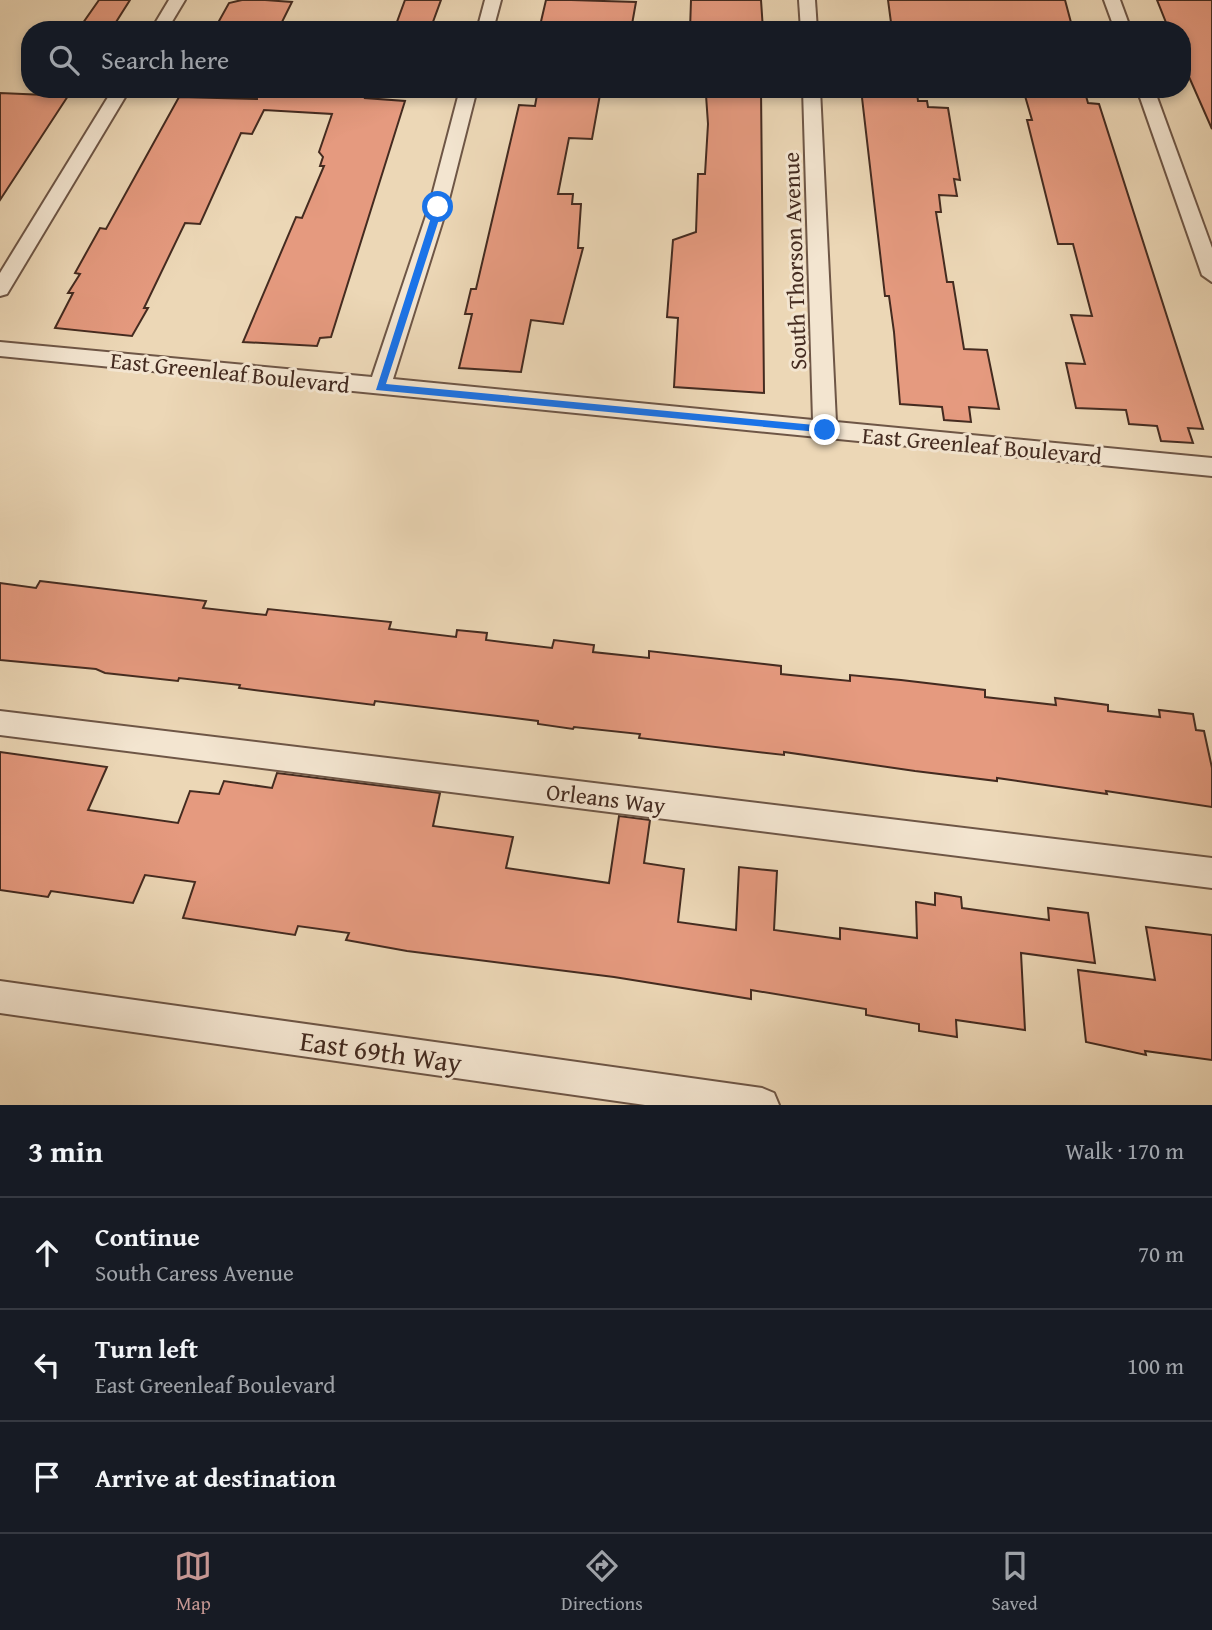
<!DOCTYPE html>
<meta charset="utf-8">
<style>
body{margin:0;font-family:"Gentium Book Plus",serif;background:#20242c;color:#f1f3f6}
.stop{position:absolute;width:21px;height:21px;margin:-16px;border:5px solid #1a73e8;border-radius:50%;background:#fff}
.stop.end{background:#1a73e8;border-color:#fff;box-shadow:0 2px 7px #0008}
.list{margin:0;padding:0;list-style:none}
h2{display:flex;justify-content:space-between;align-items:center;height:91px;margin:0;padding:0 28px;font-size:30px}
h2 small{font-size:23px;font-weight:400;color:#9ea1a6}
.list li{display:grid;grid-template-columns:46px 1fr auto;gap:21px;align-items:center;box-sizing:border-box;height:112px;padding:0 28px;border-top:2px solid #363941}
.list b{display:block;font-size:26px;white-space:nowrap}
.list p{margin:0;font-size:23px;white-space:nowrap;color:#9ea1a6}
.list em{font-size:23px;font-style:normal;color:#9ea1a6}
.icon{flex:none;width:38px;height:38px;fill:none;stroke:currentColor;stroke-width:2;stroke-linecap:round;stroke-linejoin:round}
.map{position:relative;flex:none;width:1212px;height:1105px;overflow:hidden}
.search{position:absolute;background:#171b24;box-shadow:0 4px 10px #0003;left:21px;right:21px;top:21px;height:77px;display:flex;align-items:center;gap:18px;box-sizing:border-box;padding:0 24px;border-radius:28px;color:#9ea1a6;font-size:26px}
.sheet{height:427px;background:#171b24}
nav{display:flex;justify-content:space-around;align-items:center;box-sizing:border-box;height:98px;border-top:2px solid #363941;background:#171b24;font-size:19px;color:#9ea1a6}
nav a{display:grid;justify-items:center;gap:4px}
nav .on{color:#c59692}
.map>svg:first-child{display:block}
.building{fill:#e59a7f;stroke:#442b20;stroke-width:2}
.lines{fill:none;stroke-linecap:round;stroke-linejoin:round}
.minor-casing{stroke:#6e5646;stroke-width:4}
.minor{fill:#f3e5d0;fill-rule:evenodd}
.route{fill:#1a73e8}
.labels{text-anchor:middle;dominant-baseline:central;stroke-width:6;stroke-linejoin:round;paint-order:stroke}
.street-label{font-size:23px;fill:#442b20;stroke:#f3e5d0}
.near-street-label{font-size:28px;fill:#442b20;stroke:#f3e5d0}
</style>
<div class="map">
<svg width="1212" height="1105" viewBox="0 0 1212 1105">
<rect width="100%" height="100%" fill="#ecd7b6"/>
<filter id="stains"><feTurbulence type="fractalNoise" baseFrequency=".00286" numOctaves="4"/><feColorMatrix values="0 0 0 0 .2 0 0 0 0 .09 0 0 0 0 .02 0 0 0 .5 -.17"/></filter>
<radialGradient id="worn" r=".72"><stop offset=".6" stop-color="#630" stop-opacity="0"/><stop offset="1" stop-color="#630" stop-opacity=".3"/></radialGradient>
<g class="building">
<path d="M99,0H130L111,30H78Z"/>
<path d="M242,0H265L292,2L278,30H214L229,3Z"/>
<path d="M405,0H441L430,30H394Z"/>
<path d="M546,0H571L636,2L631,30H539Z"/>
<path d="M691,0H761L763,30H690Z"/>
<path d="M888,0H1065L1073,30H892Z"/>
<path d="M1157,0H1212V129L1182,61V30H1169Z"/>
<path d="M257,89H368L365,98L405,101L331,337L320,338L317,346L243,342L296,217L302,218L324,166H320L323,157L319,152L332,114L264,110L252,134L241,133L200,224L185,223L144,308H148L132,336L55,328L73,293H68L80,274L75,273L100,228L106,229L179,97L257,99Z"/>
<path d="M538,89H601L592,139L569,138L558,194H573L572,204H581L578,248H583L563,324L531,320L521,372L459,368L472,314H465L471,289H476L519,105L535,106Z"/>
<path d="M731,89H761L764,393L674,387L678,318L667,317L673,240L696,232L698,174H705L708,124L706,95L728,96Z"/>
<path d="M861,89H906L907,93H917L918,101H927L928,107L948,108L960,180L954,179L957,196L939,195L941,212H936L947,282H953L964,349L987,350L999,409L969,407L971,422L944,420L942,407L900,404L894,332L889,296H885Z"/>
<path d="M1023,89H1084L1088,103L1099,104L1203,429L1188,428L1193,443L1161,441L1157,426L1129,424L1126,410L1076,408L1066,363L1085,364L1071,315L1092,316L1073,244H1058L1027,120H1032Z"/>
<path d="M0,93L68,96L0,200Z"/>
<path d="M40,581L206,601L203,608L266,615L268,609L391,622L389,629L456,637L457,630L487,633L486,640L552,648L554,640L594,645L593,652L649,658V651L781,666V674L850,681V675L901,680L985,690V697L1056,705L1055,698L1108,705V711L1160,717L1159,710L1193,714L1196,730L1204,731L1212,768V807L1106,791L1107,794L997,778V781L915,771L784,752V755L639,738L640,734L574,727L573,729L538,724V721L375,701L374,705L239,688L240,685L179,678L178,681L105,673L96,669L0,660V583L36,588Z"/>
<path d="M0,752L107,767L88,810L178,823L190,791L219,794L224,781L272,788L277,773L440,793L433,826L513,837L506,868L609,883L619,816L650,820L644,863L684,869L678,922L736,930L739,867L777,871L774,930L840,939V928L917,938L916,902L935,905V893L961,897L962,908L1049,920L1048,908L1088,913L1095,963L1021,953L1025,1030L956,1020L957,1037L919,1031V1024L866,1015V1009L751,990V999L614,977L407,951L346,940L349,933L298,926L295,935L183,918L195,882L145,875L133,903L51,891L48,897L0,890Z"/>
<path d="M1146,927L1212,935V1060L1145,1051L1146,1055L1086,1042L1078,970L1155,980Z"/>
</g>
<g class="lines">
<defs>
<g id="minor">
<path d="M169,0H185L167,30H151Z"/>
<path d="M485,0H501L493,30H477Z"/>
<path d="M799,0H815L817,30H801Z"/>
<path d="M1104,0H1120L1131,30H1115Z"/>
<path d="M113,89H130L7,294L0,296V273Z"/>
<path d="M460,89H477L447,207L393,379L813,420L803,89H820L836,422L1212,458V476L0,356V342L372,377L429,207Z"/>
<path d="M1137,89H1154L1212,248V282L1202,275Z"/>
<path d="M0,711L1212,858V888L0,735Z"/>
<path d="M0,981L762,1088L774,1093L779,1105H645L0,1013Z"/>
</g>
</defs>
<use href="#minor" class="minor-casing"/>
<use href="#minor" class="minor"/>
</g>
<path class="route" d="M435,205L443,207L386,384L825,426L829,428V433L376,390Z"/>
<g class="labels">
<g class="street-label">
<text transform="translate(794 261) rotate(-92)">South Thorson Avenue</text>
<text transform="translate(230 372) rotate(6)">East Greenleaf Boulevard</text>
<text transform="translate(982 445) rotate(5)">East Greenleaf Boulevard</text>
<text transform="translate(606 798) rotate(7)">Orleans Way</text>
</g>
<g class="near-street-label">
<text transform="translate(381 1051) rotate(8)">East 69th Way</text>
</g>
</g>
<rect width="100%" height="100%" filter="url(#stains)"/>
<rect width="100%" height="100%" fill="url(#worn)"/>
</svg>
<div class="stop" style="left:438px;top:207px"></div>
<div class="stop end" style="left:825px;top:430px"></div>
<div class="search"><svg class="icon" aria-label="search" viewBox="0 0 24 24"><circle cx="10" cy="10" r="6"/><path d="M15 15l6 6"/></svg>Search here</div>
</div>
<section class="sheet">
<h2>3 min<small>Walk · 170 m</small></h2>
<ul class="list">
<li><svg class="icon" aria-label="ahead" viewBox="0 0 24 24"><path d="M12 20V5M6 11l6-6 6 6"/></svg><div><b>Continue</b><p>South Caress Avenue</p></div><em>70 m</em></li>
<li><svg class="icon" aria-label="left" viewBox="0 0 24 24"><path d="M17 20v-9H6M10 6l-5 5 5 5"/></svg><div><b>Turn left</b><p>East Greenleaf Boulevard</p></div><em>100 m</em></li>
<li><svg class="icon" aria-label="arrive" viewBox="0 0 24 24"><path d="M6 21V4h12l-3 4 3 4H6"/></svg><div><b>Arrive at destination</b></div></li>
</ul>
</section>
<nav>
<a class="on"><svg class="icon" aria-label="map" viewBox="0 0 24 24"><path d="M3 6l6-2 6 2 6-2v14l-6 2-6-2-6 2zM9 4v14M15 6v14"/></svg>Map</a>
<a><svg class="icon" aria-label="directions" viewBox="0 0 24 24"><path d="M12 3l9 9-9 9-9-9zM9 14v-3h6M13 9l2 2-2 2"/></svg>Directions</a>
<a><svg class="icon" aria-label="saved" viewBox="0 0 24 24"><path d="M7 4h10v16l-5-4-5 4z"/></svg>Saved</a>
</nav>
